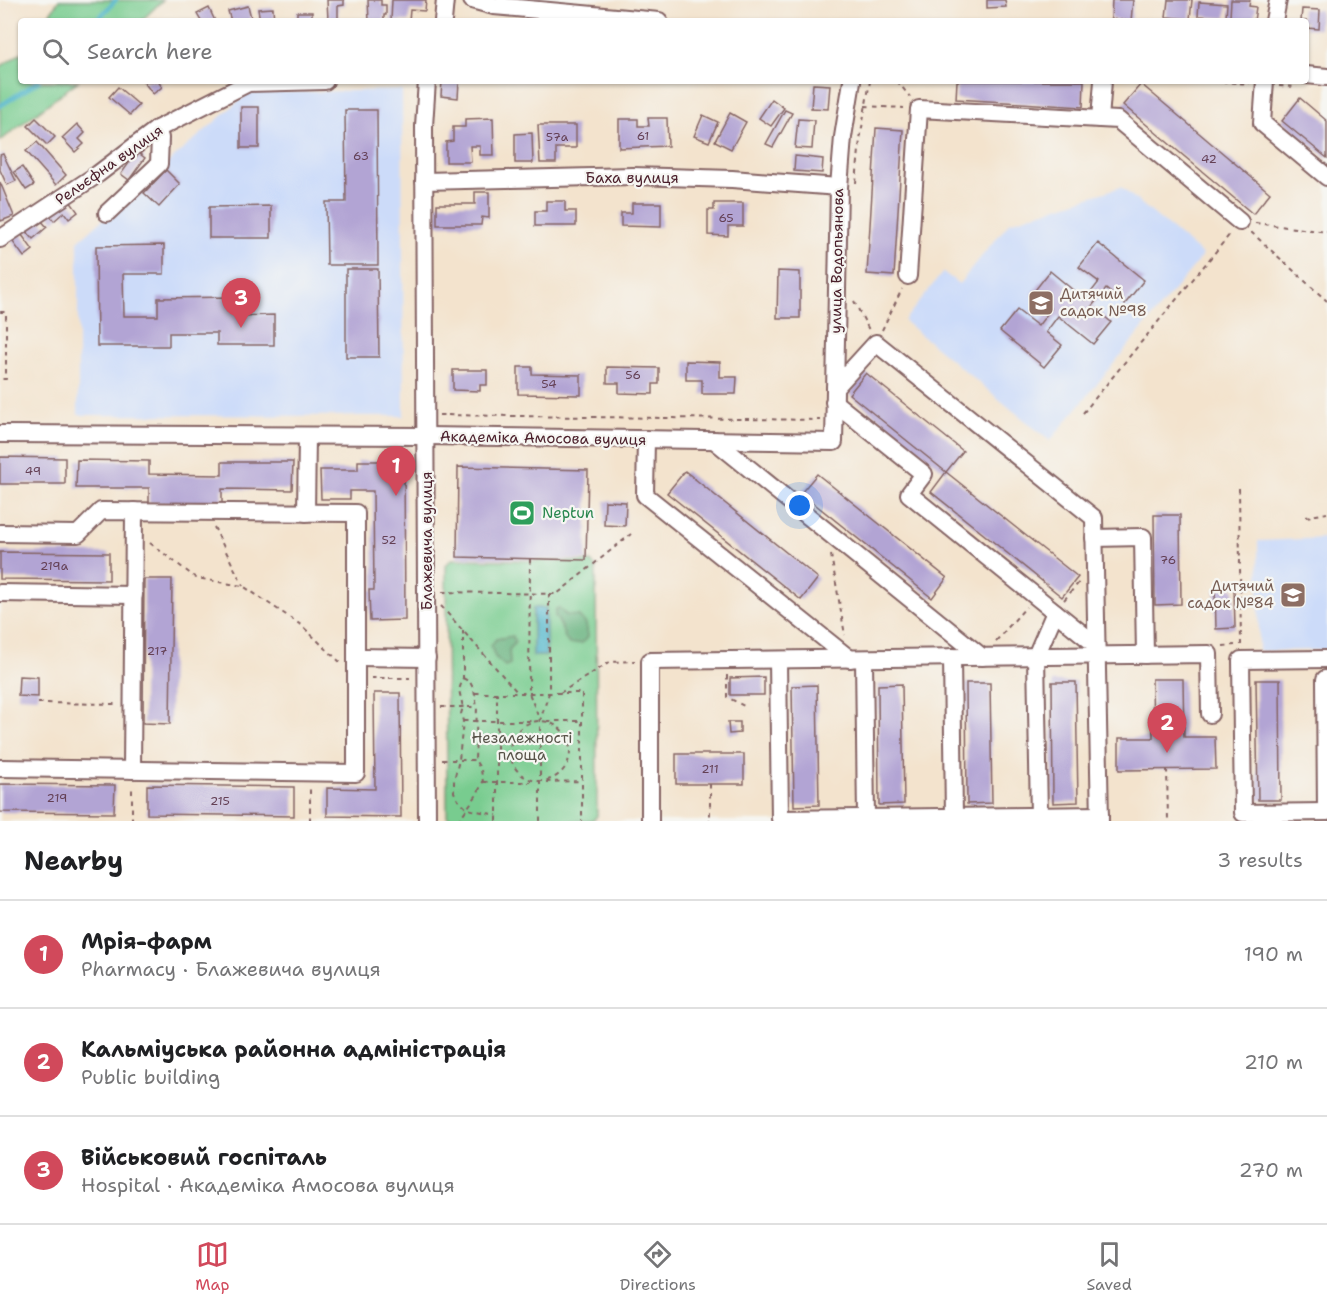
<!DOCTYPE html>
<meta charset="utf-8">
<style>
body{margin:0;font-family:"Shantell Sans",sans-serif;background:#f6f6f6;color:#202124}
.you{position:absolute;left:800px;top:506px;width:21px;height:21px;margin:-15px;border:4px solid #fff;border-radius:50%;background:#1a73e8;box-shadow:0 0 0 9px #1a73e833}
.badge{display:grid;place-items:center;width:39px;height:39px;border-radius:50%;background:#d1495b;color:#fff;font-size:20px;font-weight:700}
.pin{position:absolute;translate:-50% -50px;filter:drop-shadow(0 2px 3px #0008)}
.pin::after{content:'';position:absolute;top:32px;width:21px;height:18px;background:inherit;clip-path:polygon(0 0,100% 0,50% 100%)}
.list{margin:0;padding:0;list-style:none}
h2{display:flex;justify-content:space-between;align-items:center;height:78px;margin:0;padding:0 24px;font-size:26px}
h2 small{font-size:20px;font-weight:400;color:#757577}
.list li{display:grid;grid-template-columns:39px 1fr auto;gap:18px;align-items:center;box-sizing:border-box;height:108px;padding:0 24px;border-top:2px solid #e0e0e0}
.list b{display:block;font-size:22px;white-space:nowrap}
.list p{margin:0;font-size:20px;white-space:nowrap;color:#757577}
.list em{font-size:20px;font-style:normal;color:#757577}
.icon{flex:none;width:33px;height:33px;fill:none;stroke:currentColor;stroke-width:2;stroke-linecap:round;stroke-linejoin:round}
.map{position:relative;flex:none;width:1327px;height:821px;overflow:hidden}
.search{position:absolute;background:#fff;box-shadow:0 2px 4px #0004;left:18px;right:18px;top:18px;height:66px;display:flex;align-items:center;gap:15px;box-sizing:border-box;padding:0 21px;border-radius:6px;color:#757577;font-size:22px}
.sheet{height:402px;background:#fff}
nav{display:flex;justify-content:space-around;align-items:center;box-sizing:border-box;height:84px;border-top:2px solid #e0e0e0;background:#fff;font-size:16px;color:#757577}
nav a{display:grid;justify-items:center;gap:3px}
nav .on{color:#d1495b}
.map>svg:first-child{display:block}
.built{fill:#ccdbf9}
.green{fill:#78cc8f;stroke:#61765d;stroke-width:1.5}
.forest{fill:#62b07a;stroke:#566852;stroke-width:1.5}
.water{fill:#4ab3c9;stroke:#4a697a;stroke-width:1.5}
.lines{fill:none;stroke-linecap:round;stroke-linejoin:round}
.stream{stroke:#4ab3c9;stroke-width:4.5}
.building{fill:#b2a4d4}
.minor-casing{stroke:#856464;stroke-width:20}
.path{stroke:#856464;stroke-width:2;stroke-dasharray:4.5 4.5;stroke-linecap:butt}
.minor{stroke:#fff;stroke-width:16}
.labels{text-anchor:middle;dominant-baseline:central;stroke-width:4.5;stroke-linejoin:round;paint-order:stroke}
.number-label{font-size:12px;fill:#644055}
.street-label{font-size:15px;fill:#4a1f2b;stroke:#f6f6f2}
.education-label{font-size:15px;fill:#785e54;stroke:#f6f6f2;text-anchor:start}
.leisure-label{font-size:15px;fill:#27864d;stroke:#f6f6f2;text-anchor:start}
.park-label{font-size:15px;fill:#585349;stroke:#f6f6f2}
</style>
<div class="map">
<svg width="1327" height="821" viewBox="0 0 1327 821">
<rect width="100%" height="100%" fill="#f6f6f2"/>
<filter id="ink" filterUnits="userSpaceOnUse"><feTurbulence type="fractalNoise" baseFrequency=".0167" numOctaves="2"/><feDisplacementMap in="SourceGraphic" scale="12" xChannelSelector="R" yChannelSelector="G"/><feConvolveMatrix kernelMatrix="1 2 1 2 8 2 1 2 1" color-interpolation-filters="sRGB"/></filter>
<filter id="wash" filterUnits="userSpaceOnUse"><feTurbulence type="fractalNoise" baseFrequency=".008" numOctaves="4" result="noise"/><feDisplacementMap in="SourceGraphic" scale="24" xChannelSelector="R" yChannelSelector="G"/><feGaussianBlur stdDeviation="1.35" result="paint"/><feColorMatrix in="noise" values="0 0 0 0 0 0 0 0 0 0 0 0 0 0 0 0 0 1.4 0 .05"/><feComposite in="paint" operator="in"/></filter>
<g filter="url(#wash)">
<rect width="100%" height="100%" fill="#f3e3cd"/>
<g class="built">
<path d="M402,90L404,416L78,415V241L248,93Z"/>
<path d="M1121,187L1203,255L1050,441L904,321L943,272L959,284L1010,222Z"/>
<path d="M1327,538V650L1259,651L1258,541Z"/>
</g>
<g class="green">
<path d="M59,0H163L141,21H45Z"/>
<path d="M21,53V81H78L0,141V67Z"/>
<path d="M452,559L591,562L596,567L597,816L592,821H452L447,816L446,565Z"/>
</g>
<g class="forest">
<path d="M559,608L566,615L579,616L586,624L588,636L582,643L569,644C562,636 563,626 555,616L556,609Z"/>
<path d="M513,636L515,642L509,650L510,664L505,666L495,657L491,646L496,639Z"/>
</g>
<rect class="water" x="533" y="608" width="13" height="48"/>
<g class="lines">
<g class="stream">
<path d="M96,21L116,0"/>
<path d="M0,106L39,81"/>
</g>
</g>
<g id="blocks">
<g class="building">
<path d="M327,0H344V5L338,6V19L328,20Z"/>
<path d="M368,0H381V5H386V15H384V21H369Z"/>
<path d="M392,0H426L425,11L410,10L409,21H391Z"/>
<path d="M987,0H1005L1006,7L987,8Z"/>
<path d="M1112,0H1133L1131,21L1111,19Z"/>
<path d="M1168,0H1192L1190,19L1166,17Z"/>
<path d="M1231,0H1250L1249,6L1256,7L1254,21H1233V17H1230Z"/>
<path d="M1199,2L1227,4L1226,18L1198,16Z"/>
<path d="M248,6L252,21H231L228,11Z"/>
<path d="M209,8L215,21H201L197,14Z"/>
<path d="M273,8L274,21H260L258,9Z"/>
<path d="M1302,9L1320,10L1319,29L1306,28V21H1301Z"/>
<rect x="297" y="12" width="15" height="9"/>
<path d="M143,81H158L162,87L153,94Z"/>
<path d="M442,81H459L458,98L441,96Z"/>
<path d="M957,81H1084L1083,107L956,99Z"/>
<path d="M813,84L830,85L828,109L811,108Z"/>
<path d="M1141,84L1270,193L1253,214L1123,105Z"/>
<path d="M118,87L139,105L130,115L109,97Z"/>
<path d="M1300,98L1327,121V158L1282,121Z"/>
<path d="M772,99L784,108L771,126L759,118Z"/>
<rect x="241" y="107" width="18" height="41"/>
<path d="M345,110H377L378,265H327L326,202H346Z"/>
<path d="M785,110L792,113L773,147L766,144Z"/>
<path d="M730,113L746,122L731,149L715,141Z"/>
<path d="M703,115L718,122L709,142L694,136Z"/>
<path d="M36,118L55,137L47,145L28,126Z"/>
<path d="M493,118L494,155H480V146H470L471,162H446V142L453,141V127H465V119Z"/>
<path d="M648,118H667L668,146L619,148V119H638V126H649Z"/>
<path d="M798,119L814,120L812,149L795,148Z"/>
<path d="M77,124L85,133L79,139L84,144L75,152L62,138Z"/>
<path d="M538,125H576V148H556V163H540Z"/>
<path d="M876,128L903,130L894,276L867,274Z"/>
<path d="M532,133L533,163H515V134Z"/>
<path d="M37,142L66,175L56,185L26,151Z"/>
<path d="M137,152L145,158L129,180L121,174Z"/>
<path d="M3,154L16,181L7,185L0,170V155Z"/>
<path d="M795,156L823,159L822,173L794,171Z"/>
<path d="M22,167L34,185L26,190L14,172Z"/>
<path d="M166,170L180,184L159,207L144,193Z"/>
<path d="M0,182L14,216L1,221L0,218Z"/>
<path d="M475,192H489V218L482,217L481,225H437V204H475Z"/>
<path d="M67,197L78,212L69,219L64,212L54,221L48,213Z"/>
<path d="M546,201H565V211H576V226H535V211H546Z"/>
<path d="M632,203H661V227L621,226V213H632Z"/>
<path d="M714,203H743V226H728V236L708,235V210H714Z"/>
<path d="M271,206V238H209V207Z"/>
<path d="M39,218L47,227L33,239L25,229Z"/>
<path d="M19,231L33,250L24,257L10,238Z"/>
<path d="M1098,243L1144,280L1125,304L1106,289L1092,306L1111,322L1093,344L1058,316L1046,332L1062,345L1044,367L1000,331L1017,310L1038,326L1051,309L1032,294L1050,271L1085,300L1099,282L1079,267Z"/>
<path d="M164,245V274H123L124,316H158V298L237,297V316L274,315V345H217V333H169V346H97L96,246Z"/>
<path d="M346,269H378L379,357H346Z"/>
<path d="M778,271L800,272V318H777Z"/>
<path d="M686,361L720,362V377H737L736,394H702V380H686Z"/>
<path d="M518,367H532V374L581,375V395L518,394Z"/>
<path d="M607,367L659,368V384H653V394L619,393V383H607Z"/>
<path d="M453,370H487V385H480V391L453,390Z"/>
<path d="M866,373L963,451L946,472L849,394Z"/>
<path d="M0,457L65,458V484H0Z"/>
<path d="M77,460L149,461V474L222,475V462H293L292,490L222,489V504L149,503V488H76Z"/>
<path d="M358,461H404L405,620L370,621L369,590H374L373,491H350V499H321L320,470H358Z"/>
<path d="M458,467L588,470L586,560L457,557Z"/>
<path d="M685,471L818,578L801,600L667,493Z"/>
<path d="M946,472L1078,577L1062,597L931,492Z"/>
<path d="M817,474L947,578L932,598L801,493Z"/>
<path d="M605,501L626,502L625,526L604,525Z"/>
<path d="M1154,515H1180L1181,604L1155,605Z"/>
<path d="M0,552L109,553V580L0,579Z"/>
<path d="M144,579H172L170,724L143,723Z"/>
<path d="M1234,588L1235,628L1216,629L1215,589Z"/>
<path d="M19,676L38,677V697L18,696Z"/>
<path d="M764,677V695H730V678Z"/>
<path d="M1152,679H1183L1184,737H1215L1216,769L1119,770V738H1153Z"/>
<path d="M1256,680H1280L1281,800H1258Z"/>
<path d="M1052,682H1076L1078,802L1053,803Z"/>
<path d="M966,683H990L992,803L967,804Z"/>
<path d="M902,684L904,804L879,805L878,685Z"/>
<path d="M817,685L819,805L794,806L792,686Z"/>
<path d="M374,693H400L401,817L327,816V788L375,789Z"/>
<path d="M728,722H740V733L729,734Z"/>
<rect x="676" y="754" width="68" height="30"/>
<path d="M0,784L115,785L114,813L0,812Z"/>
<path d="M147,785L294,787V816L147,814Z"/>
</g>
</g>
</g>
<g filter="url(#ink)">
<use href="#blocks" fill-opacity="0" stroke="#856464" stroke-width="1.5"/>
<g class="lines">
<defs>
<g id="minor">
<path d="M472,0L494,6L659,21"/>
<path d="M443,21L445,0"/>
<path d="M1274,21L1278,0"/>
<path d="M1306,75L1327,77"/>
<path d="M1265,81L1262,123L1327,177"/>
<path d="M1100,119L1103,81"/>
<path d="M424,181L633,176L732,179L839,187"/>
<path d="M107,213L159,164L160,138L157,129"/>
<path d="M0,239L98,174L157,129L248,83L325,81"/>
<path d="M908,276L919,109L1118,120L1240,222"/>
<path d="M835,388L876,343L1094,518L1100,821"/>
<path d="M834,402L924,474L909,494L1096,645"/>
<path d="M0,434L426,436L834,442L839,187L843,137L852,81"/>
<path d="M646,439L645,495L850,659"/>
<path d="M714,440L982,657"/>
<path d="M306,513L307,436"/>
<path d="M0,533L78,534L101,511L356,513V773L0,768"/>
<path d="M1094,538L1143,537L1145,655"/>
<path d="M0,593L134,595"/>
<path d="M357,657L427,658"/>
<path d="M952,657L954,817"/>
<path d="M864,659L866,818"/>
<path d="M1327,659L1241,660L1243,813L1327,812"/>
<path d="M778,660L780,819L1100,815"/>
<path d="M1325,679L1326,812"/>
<path d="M132,770L134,511"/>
<path d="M1039,816L1036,656L1055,612"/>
<path d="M427,821L424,126L427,81"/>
<path d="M650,821V661L1209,654L1210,714"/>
</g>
</defs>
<use href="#minor" class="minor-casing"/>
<g class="path">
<path d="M897,81L910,97"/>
<path d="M1213,81L1249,84"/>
<path d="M1279,86L1297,87"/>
<path d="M865,106L904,108"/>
<path d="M856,183L860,139L870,81"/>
<path d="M1255,223L1327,232"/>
<path d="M1251,232L1327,301"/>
<path d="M854,301L869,330"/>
<path d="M0,312H6V379H0"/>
<path d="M882,330L902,289"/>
<path d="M1083,413L1231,233"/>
<path d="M439,415L820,420"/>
<path d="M1239,488L1241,645"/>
<path d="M1306,517L1327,513"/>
<path d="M214,527L243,586"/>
<path d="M150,543L196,578L243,586L301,625L341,663"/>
<path d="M831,555L845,635"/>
<path d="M530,559L529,693L540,721"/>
<path d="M442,592L557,594L631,534"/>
<path d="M1064,600L1080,581"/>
<path d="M441,606L518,693"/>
<path d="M463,630V678L459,690L463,707L461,714L463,721L459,760L454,780V792L458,800L467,809L497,815"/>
<path d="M996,641L1026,607"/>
<path d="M1223,646L1235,645"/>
<path d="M727,675V697L744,706"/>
<path d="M371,678H410"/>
<path d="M475,693H582V821"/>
<path d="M560,693L610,662L635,661"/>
<path d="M38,703L116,704"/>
<path d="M441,707H477"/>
<path d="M463,721H532"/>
<path d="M547,721H582"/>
<circle cx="540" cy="751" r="30"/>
<path d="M442,760H475"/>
<path d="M1167,769L1168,821"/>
<path d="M483,782H531"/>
<path d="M546,782L582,781"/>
<path d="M710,784V821"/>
<path d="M132,821V785"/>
<path d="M310,821V787"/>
<path d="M458,821L476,796L483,782L481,770L475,760L477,707L474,690L470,682L463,678"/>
<path d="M497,821V693"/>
<path d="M540,821V721L549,693V594"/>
</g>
<use href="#minor" class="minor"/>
</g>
</g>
<defs>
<symbol id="school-square" viewBox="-11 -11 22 22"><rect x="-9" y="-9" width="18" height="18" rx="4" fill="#8d6e63" stroke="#f6f6f2"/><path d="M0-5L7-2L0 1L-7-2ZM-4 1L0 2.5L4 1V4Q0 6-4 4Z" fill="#fff"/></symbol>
<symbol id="stadium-square" viewBox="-11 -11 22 22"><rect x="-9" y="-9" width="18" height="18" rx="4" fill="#2e9e5b" stroke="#f6f6f2"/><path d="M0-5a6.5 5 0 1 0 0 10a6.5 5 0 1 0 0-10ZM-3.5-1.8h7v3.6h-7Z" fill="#fff"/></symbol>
</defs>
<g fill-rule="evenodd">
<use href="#school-square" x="1026" y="288" width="30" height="30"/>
<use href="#stadium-square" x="507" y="498" width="30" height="30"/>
<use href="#school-square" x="1278" y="580" width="30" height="30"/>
</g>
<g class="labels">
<g class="number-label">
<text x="643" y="136">61</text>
<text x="557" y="137">57а</text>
<text x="361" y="156">63</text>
<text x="1209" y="159">42</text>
<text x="726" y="218">65</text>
<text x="633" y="375">56</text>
<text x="549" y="384">54</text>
<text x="33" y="471">49</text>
<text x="389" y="540">52</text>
<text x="1168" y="560">76</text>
<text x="54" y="566">219а</text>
<text x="157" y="651">217</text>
<text x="710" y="769">211</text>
<text x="57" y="798">219</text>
<text x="220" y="801">215</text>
</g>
<g class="street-label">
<text transform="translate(109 165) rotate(-35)">Рельєфна вулиця</text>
<text x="632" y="178">Баха вулиця</text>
<text transform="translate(837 261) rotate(-89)">улица Водопьянова</text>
<text transform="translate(543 438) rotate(1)">Академіка Амосова вулиця</text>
<text transform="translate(427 541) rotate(-90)">Блажевича вулиця</text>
</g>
<g class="education-label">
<text x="1060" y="294">Дитячий<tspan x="1060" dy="17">садок №98</tspan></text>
<text x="1274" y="586" text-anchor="end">Дитячий<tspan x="1274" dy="17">садок №84</tspan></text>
</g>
<g class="leisure-label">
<text x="542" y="513">Neptun</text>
</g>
<g class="park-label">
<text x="522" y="738">Незалежності<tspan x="522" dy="17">площа</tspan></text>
</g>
</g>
</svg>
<div class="you"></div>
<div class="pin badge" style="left:396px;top:496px">1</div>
<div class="pin badge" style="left:1167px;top:753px">2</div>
<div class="pin badge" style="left:241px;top:328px">3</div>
<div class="search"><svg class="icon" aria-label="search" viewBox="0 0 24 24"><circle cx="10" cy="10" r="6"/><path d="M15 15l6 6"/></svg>Search here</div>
</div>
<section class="sheet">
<h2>Nearby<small>3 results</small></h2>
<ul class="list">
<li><span class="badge">1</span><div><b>Мрія-фарм</b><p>Pharmacy · Блажевича вулиця</p></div><em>190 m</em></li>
<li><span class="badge">2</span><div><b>Кальміуська районна адміністрація</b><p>Public building</p></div><em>210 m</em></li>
<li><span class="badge">3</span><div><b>Військовий госпіталь</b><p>Hospital · Академіка Амосова вулиця</p></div><em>270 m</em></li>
</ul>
</section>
<nav>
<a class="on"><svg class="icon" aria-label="map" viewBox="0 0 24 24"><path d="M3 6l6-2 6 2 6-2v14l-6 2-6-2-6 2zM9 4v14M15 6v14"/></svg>Map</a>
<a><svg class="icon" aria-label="directions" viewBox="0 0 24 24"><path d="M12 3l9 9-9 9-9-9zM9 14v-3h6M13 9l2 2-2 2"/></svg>Directions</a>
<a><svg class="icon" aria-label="saved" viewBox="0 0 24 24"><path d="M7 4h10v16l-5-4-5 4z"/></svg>Saved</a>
</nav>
